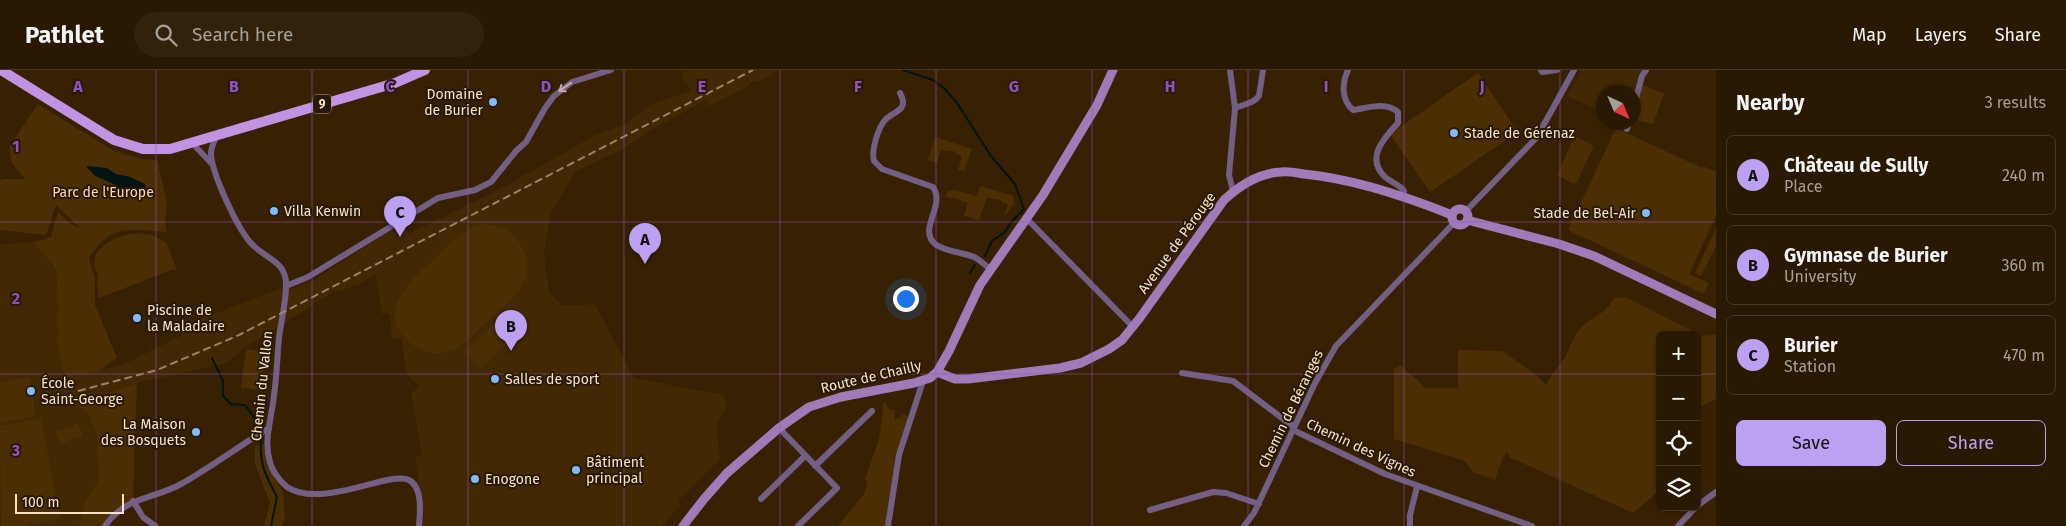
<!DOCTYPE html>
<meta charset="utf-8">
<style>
body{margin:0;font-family:"Fira Sans",sans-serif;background:#32220c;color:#f1f3f6}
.controls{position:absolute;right:15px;bottom:15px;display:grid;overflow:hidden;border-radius:8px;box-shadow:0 1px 4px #0004}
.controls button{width:45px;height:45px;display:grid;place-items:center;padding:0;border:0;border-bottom:1px solid #463824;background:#2a1902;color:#f1f3f6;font:25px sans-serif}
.compass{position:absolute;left:1596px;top:15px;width:45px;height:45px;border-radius:50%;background:#2a1902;box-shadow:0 1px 4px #0004;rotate:136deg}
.scale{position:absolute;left:15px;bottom:12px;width:109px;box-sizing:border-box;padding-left:5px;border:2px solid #fbe1c5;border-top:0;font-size:14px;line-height:18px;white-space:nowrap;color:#fbe1c5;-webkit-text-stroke:4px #281a08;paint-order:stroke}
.you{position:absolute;left:905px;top:228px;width:18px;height:18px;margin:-12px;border:4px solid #fff;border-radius:50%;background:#1a73e8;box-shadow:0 0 0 8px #1a73e833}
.badge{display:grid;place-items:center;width:32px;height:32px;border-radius:50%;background:#bca0f2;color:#111;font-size:16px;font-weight:700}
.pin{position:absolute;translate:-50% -41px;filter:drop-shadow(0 1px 2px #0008)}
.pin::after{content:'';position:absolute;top:26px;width:18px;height:15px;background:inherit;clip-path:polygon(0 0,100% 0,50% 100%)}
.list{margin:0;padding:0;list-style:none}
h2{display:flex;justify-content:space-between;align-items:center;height:65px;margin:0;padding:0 20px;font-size:21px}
h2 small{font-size:16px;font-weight:400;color:#a5a099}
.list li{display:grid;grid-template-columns:32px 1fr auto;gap:15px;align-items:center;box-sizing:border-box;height:80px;margin:0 10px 10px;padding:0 10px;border:1px solid #463824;border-radius:8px}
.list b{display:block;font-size:19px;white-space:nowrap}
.list p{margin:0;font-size:16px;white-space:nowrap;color:#a5a099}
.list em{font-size:16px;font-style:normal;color:#a5a099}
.actions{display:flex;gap:10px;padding:15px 20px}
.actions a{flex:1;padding:11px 0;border:1px solid #bca0f2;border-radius:8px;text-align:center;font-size:18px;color:#bca0f2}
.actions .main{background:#bca0f2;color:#111}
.icon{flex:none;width:28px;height:28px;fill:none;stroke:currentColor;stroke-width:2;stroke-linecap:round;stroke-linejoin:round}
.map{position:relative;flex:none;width:1716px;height:456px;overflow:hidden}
header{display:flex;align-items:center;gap:30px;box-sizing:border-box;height:70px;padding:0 25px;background:#2a1902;border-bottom:1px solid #463824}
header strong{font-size:24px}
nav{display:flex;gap:28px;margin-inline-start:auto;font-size:18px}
.search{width:350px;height:45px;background:#32220c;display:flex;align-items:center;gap:12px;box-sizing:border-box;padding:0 18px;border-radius:28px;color:#a5a099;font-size:19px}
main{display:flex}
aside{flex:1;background:#2a1902}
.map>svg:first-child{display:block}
.built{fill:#422803}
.green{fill:#4b2e03}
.water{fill:#011514}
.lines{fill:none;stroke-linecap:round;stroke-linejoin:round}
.stream{stroke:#011514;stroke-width:2}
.street{stroke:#735e84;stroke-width:6}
.secondary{stroke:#9f7cb9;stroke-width:9}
.primary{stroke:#c193e2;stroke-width:10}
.rail{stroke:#9d8467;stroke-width:2;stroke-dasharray:8 4;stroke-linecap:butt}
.oneway{stroke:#c5adab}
.grid{fill:none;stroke:#9550c0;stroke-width:1;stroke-opacity:0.55}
.poi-dot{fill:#81bcfa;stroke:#281a08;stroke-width:2}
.labels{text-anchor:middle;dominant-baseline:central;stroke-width:4;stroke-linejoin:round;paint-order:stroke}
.shield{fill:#281a08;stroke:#bca58c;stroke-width:1}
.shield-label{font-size:12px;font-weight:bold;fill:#fbe1c5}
.poi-label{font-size:14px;fill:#fbe1c5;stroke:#281a08;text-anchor:start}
.park-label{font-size:14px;fill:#fdd8ae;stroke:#281a08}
.street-label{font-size:14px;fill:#fbe1c5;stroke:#281a08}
.grid-label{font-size:16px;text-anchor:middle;font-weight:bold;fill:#9550c0;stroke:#281a08;stroke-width:4;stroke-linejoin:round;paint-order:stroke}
</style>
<header>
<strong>Pathlet</strong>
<div class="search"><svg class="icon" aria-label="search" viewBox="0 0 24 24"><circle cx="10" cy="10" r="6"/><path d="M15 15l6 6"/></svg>Search here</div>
<nav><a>Map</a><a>Layers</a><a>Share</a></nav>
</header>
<main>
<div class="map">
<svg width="1716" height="456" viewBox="0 0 1716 456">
<rect width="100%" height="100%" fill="#382102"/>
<g class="built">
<path d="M689,0H780L755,13L754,11L750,13V15L709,36L705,31L656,57L619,81L575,102L551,143L544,185L549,222L563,236L595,234L634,308L724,325L727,335L717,355L720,389L678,431L681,435L662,456H421L420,421L415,387L422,386L411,324L419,316L407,304L401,268L392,269L389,243L382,244L375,204L359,215L330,224L246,277L226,293L137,313L101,326L73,332L89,345L97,366L99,409L85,432L79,456H0V174L34,172L40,180L47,184L55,201L60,237L57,263L99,301L126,293L182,265L201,249L286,216L293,219L314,210L403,153L408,164L496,121L594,66L626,54L650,35L691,21L681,4Z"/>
<path d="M1582,0H1646L1634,33V22H1604L1603,42L1567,26Z"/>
</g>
<g class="green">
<path d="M1478,3L1518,62L1430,122L1390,64Z"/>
<path d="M1641,14L1664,24L1653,54L1634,50Z"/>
<path d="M38,34L114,81L142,89L157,90L167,132L165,154L167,162C143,161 116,153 99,175C96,179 92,182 89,187L95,209V235L117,288L99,301L67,307C52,279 61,249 57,219C57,213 57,205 55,199C49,187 41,183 34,172L51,167L58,142L71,154L85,160L78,156L56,135L46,165L0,160V111L2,109H25L12,93L9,77Z"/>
<path d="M1616,58L1702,98L1703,96L1716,102V146L1689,204L1709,213L1704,224L1568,160Z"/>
<path d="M935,67L972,79L964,101L958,100L962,86L955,84V82L941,80L937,93L928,90Z"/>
<path d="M1577,67L1594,76L1577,112L1574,114L1557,105L1574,68Z"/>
<path d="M980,116L1013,126L1014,134L1005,146L1008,134L1001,132V130L987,128L979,150L964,146L968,133L961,131V130L945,127L947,122L954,120L977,126Z"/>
<path d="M483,154C490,155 498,155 505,159C524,170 535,198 521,218C511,232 492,246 480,258C474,264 468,272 461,276C456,280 446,283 440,283C428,284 417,279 409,272C373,241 414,207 437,186C451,172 463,158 483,154Z"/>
<path d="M1716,158V176L1701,206L1695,203Z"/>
<path d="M137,163L153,165L167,173L177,202L174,199L99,228L97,216L98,206L94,196L96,183C108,170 119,165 137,163Z"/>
<path d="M1626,227L1702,266L1716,265V329L1697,338V265H1660V420L1633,443L1511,388L1506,382L1502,390L1495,410L1473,402L1465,391L1394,369V298L1401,296L1426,318H1458V280L1502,281L1535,304L1546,315C1551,305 1557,299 1563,290C1570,280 1571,268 1580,259C1593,245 1603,247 1614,228Z"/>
<path d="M499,248L515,265L481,299L465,282Z"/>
<path d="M246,279L266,282L260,320L241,318Z"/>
<path d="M29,307L36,346L0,353V313Z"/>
<path d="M137,313L133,431L105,456H79L85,432L99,409L97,366L89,345L72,332L101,326Z"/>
<path d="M884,331L889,339L895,340V350L904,344L908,347L888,456H838L864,424L867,415L865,409L879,369Z"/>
<path d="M41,348L60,449L26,456H1L0,356Z"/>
<path d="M77,353L83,365L60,374L55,362Z"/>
<path d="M265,374L267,390L272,404L283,422L285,447L282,456H264L270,433L255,394V376Z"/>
</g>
<path class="water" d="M86,96L107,98L116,104L130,107L145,114L147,124L131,127L116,115L95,106Z"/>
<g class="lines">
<g class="stream">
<path d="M903,0L933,10L945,19L957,33L991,86L1015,114L1024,139L1011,152L1005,162L992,171L985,186"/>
<path d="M970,203L975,195"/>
<path d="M212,288L223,311V326L231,334L245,335L258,353L261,361"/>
<path d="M262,366C257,389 266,407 277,427L271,456"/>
</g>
<g class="street">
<path d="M1230,0L1235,38L1229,105L1233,121"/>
<path d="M1348,0C1342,13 1341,30 1353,40C1367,38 1386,31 1398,42V53C1384,68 1365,88 1385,107C1392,113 1399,114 1404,121L1403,127"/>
<path d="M1541,0L1542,2L1557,0"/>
<path d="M900,23C910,41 893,41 885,50C878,58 871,81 874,91L882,99L933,117C941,128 933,143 930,155C923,182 958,180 974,187C980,190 985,195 990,199"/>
<path d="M1634,36L1642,6L1646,0"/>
<path d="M1235,38C1244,34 1253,34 1259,26L1263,0"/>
<path d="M1627,59L1629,52"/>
<path d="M217,65C215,70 211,77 211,83C211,102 237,157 250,172C264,189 287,190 286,216C286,233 281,251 279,268C277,287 277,306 274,325C272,348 263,370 270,392C272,401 280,411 287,417C312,434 360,416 387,410C393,409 403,407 409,410C423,417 420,444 419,456"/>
<path d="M192,73L212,94"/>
<path d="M1466,141L1537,67L1574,0"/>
<path d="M1027,149L1133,257"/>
<path d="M286,216L308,207L438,128L475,120L491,112L516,81L526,72L545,38L554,26L572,12L611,0"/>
<path d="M1182,303L1233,311L1294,357"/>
<path d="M779,358L837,418L798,456"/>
<path d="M1293,360L1385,404L1532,456"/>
<path d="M815,396L872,341"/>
<path d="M761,429L805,386"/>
<path d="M133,431L143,447L155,456"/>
<path d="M1697,436L1716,422"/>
<path d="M1150,440L1213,422L1226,423L1259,434"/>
<path d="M105,456C126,426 152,430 181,414C211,397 239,376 269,358"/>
<path d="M888,456L899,385L923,311"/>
<path d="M1244,456L1254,443L1315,313L1336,276L1454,153"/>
<path d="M1410,456V445L1417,417"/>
<path d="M1678,456L1696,437"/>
</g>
<g class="secondary">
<circle cx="1460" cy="147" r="8"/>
<path d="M1467,150L1559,174L1594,186L1716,244"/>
<path d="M937,302L955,309H968L1060,298L1081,293L1109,279L1122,270L1139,249L1224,130C1240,115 1259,103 1281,102C1289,101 1297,103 1304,104C1355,109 1405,126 1452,145"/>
<path d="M683,456L704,429L727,403L779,358L809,337L841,327L914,313L930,308L937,302L949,281L980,215L1043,125L1097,35L1113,0"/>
</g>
<path class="primary" d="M1,0L114,70L143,79H170L395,13L425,0"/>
<path class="rail" d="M78,321L157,300L239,265L753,0"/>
</g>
<defs><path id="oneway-shaft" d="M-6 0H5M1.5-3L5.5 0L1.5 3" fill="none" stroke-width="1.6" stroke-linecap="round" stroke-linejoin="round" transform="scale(1.25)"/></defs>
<use class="oneway" href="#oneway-shaft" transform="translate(565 17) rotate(145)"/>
<path class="grid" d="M156,0V456M312,0V456M468,0V456M624,0V456M780,0V456M936,0V456M1092,0V456M1248,0V456M1404,0V456M1560,0V456M0,152H1716M0,304H1660M1697,304H1716"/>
<g class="poi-dot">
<circle cx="493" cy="32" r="5"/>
<circle cx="1454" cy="63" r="5"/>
<circle cx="274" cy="141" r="5"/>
<circle cx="1646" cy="143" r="5"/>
<circle cx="137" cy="248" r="5"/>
<circle cx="495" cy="309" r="5"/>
<circle cx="31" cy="321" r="5"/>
<circle cx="196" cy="362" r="5"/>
<circle cx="576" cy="400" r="5"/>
<circle cx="475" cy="409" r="5"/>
</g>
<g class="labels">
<rect class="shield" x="313" y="24.5" width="18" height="19" rx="4"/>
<g class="shield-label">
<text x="322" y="34">9</text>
</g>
<g class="poi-label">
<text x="483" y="24" text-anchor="end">Domaine<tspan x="483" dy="16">de Burier</tspan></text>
<text x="1464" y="63">Stade de Gérénaz</text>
<text x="284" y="141">Villa Kenwin</text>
<text x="1636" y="143" text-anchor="end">Stade de Bel-Air</text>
<text x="147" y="240">Piscine de<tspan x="147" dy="16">la Maladaire</tspan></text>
<text x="505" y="309">Salles de sport</text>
<text x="41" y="313">École<tspan x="41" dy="16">Saint-George</tspan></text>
<text x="186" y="354" text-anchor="end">La Maison<tspan x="186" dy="16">des Bosquets</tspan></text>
<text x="586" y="392">Bâtiment<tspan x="586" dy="16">principal</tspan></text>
<text x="485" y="409">Enogone</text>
</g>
<g class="park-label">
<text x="103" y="122">Parc de l'Europe</text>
</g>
<g class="street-label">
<text transform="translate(1177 173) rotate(-54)">Avenue de Pérouge</text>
<text transform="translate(871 307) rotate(-13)">Route de Chailly</text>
<text transform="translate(262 316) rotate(-84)">Chemin du Vallon</text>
<text transform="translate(1291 339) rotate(-64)">Chemin de Béranges</text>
<text transform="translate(1361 378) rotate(25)">Chemin des Vignes</text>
</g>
</g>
<g class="grid-label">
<text x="78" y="22">A</text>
<text x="234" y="22">B</text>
<text x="390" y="22">C</text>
<text x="546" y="22">D</text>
<text x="702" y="22">E</text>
<text x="858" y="22">F</text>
<text x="1014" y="22">G</text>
<text x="1170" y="22">H</text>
<text x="1326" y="22">I</text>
<text x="1482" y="22">J</text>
<text x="16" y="82">1</text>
<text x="16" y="234">2</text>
<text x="16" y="386">3</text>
</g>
</svg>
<div class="controls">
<button>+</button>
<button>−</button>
<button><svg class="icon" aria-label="locate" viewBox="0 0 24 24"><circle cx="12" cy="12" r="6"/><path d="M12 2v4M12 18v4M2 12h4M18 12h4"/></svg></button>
<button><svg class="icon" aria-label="layers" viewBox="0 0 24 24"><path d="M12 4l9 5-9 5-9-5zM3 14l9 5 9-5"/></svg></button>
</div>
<svg class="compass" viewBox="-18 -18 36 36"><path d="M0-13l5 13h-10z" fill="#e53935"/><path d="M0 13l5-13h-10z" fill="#a5a099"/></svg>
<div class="scale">100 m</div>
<div class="you"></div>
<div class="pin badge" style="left:645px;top:194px">A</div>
<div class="pin badge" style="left:511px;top:281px">B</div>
<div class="pin badge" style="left:400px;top:167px">C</div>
</div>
<aside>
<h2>Nearby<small>3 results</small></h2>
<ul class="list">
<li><span class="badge">A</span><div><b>Château de Sully</b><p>Place</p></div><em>240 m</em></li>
<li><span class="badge">B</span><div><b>Gymnase de Burier</b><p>University</p></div><em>360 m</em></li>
<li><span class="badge">C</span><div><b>Burier</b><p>Station</p></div><em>470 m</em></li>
</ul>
<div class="actions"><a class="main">Save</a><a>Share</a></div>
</aside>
</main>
